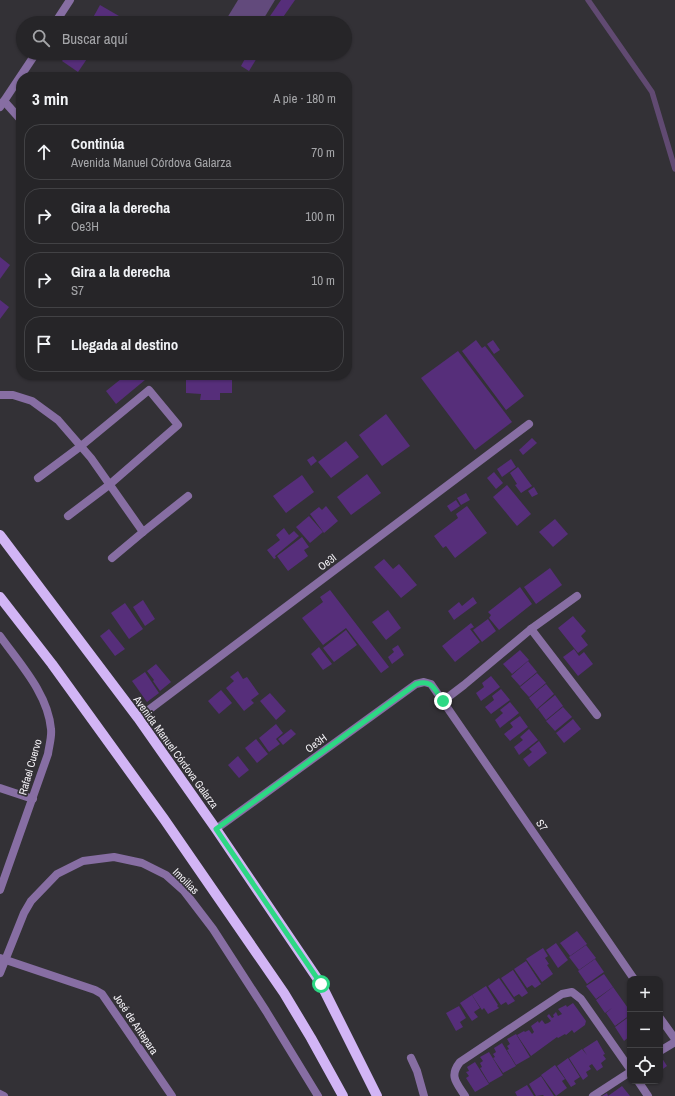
<!DOCTYPE html>
<html lang="es">
<meta charset="utf-8">
<style>
body{margin:0;font-family:"Archivo Narrow",sans-serif;background:#2e2d30;color:#f1f3f6}
.controls{position:absolute;right:12px;bottom:12px;display:grid;overflow:hidden;border-radius:8px;box-shadow:0 1px 3px #0004}
.controls button{width:36px;height:36px;display:grid;place-items:center;padding:0;border:0;border-bottom:1px solid #424245;background:#262528;color:#f1f3f6;font:20px sans-serif}
.stop{position:absolute;width:12px;height:12px;margin:-9px;border:3px solid #2dd884;border-radius:50%;background:#fff}
.stop.end{background:#2dd884;border-color:#fff;box-shadow:0 1px 4px #0008}
.list{margin:0;padding:0;list-style:none}
h2{display:flex;justify-content:space-between;align-items:center;height:52px;margin:0;padding:0 16px;font-size:17px}
h2 small{font-size:13px;font-weight:400;color:#a4a5a8}
.list li{display:grid;grid-template-columns:26px 1fr auto;gap:12px;align-items:center;box-sizing:border-box;height:56px;margin:0 8px 8px;padding:0 8px;border:1px solid #424245;border-radius:16px}
.list b{display:block;font-size:15px;white-space:nowrap}
.list p{margin:0;font-size:13px;white-space:nowrap;color:#a4a5a8}
.list em{font-size:13px;font-style:normal;color:#a4a5a8}
.icon{flex:none;width:22px;height:22px;fill:none;stroke:currentColor;stroke-width:2;stroke-linecap:round;stroke-linejoin:round}
.map{position:relative;flex:none;width:675px;height:1096px;overflow:hidden}
.search{position:absolute;background:#262528;box-shadow:0 1px 3px #0004;left:16px;top:16px;width:336px;height:44px;display:flex;align-items:center;gap:10px;box-sizing:border-box;padding:0 14px;border-radius:22px;color:#a4a5a8;font-size:15px}
.panel{position:absolute;background:#262528;box-shadow:0 1px 3px #0004;left:16px;top:72px;width:336px;height:308px;border-radius:16px}
.map>svg:first-child{display:block}
.green{fill:#624a7c}
.lines{fill:none;stroke-linecap:round;stroke-linejoin:round}
.stream{stroke:#614a72;stroke-width:5.5}
.building{fill:#562e7a}
.lane{stroke:#876ea3;stroke-width:8}
.street{stroke:#876ea3;stroke-width:8}
.primary{stroke:#d2b5f5;stroke-width:10}
.route{stroke:#2dd884;stroke-width:5}
.labels{text-anchor:middle;dominant-baseline:central;stroke-width:3.5;stroke-linejoin:round;paint-order:stroke}
.street-label{font-size:11px;fill:#f2f0f4;stroke:#333136}
</style>
<div class="map">
<svg width="675" height="1096" viewBox="0 0 675 1096">
<rect width="100%" height="100%" fill="#333136"/>
<path class="green" d="M238,0H275L261,23H224Z"/>
<g class="lines">
<path class="stream" d="M588,0L652,92L675,169"/>
</g>
<g class="building">
<path d="M281,0H295L279,23H268L266,22Z"/>
<path d="M100,5L119,16L115,23H90Z"/>
<path d="M68,53H91L78,72L62,61Z"/>
<path d="M248,53H260L249,71L241,66Z"/>
<path d="M0,257L10,265L0,279Z"/>
<path d="M0,300L9,307L0,319Z"/>
<path d="M476,340L482,348L485,346L524,396L506,410L462,351Z"/>
<path d="M493,340L500,350L494,354L487,344Z"/>
<path d="M458,351L512,422L475,450L421,378Z"/>
<path d="M126,375H151L116,404L106,391Z"/>
<path d="M181,375H244V380L232,379V393H220V400H200L201,394L186,393V380H181Z"/>
<path d="M386,414L410,446L382,466L359,435Z"/>
<path d="M532,438L537,443L523,455L519,450Z"/>
<path d="M346,441L359,457L331,478L318,462Z"/>
<path d="M313,456L317,461L311,466L307,460Z"/>
<path d="M511,459L516,467L502,477L497,469Z"/>
<path d="M518,467L532,486L521,493L515,485L517,484L510,473Z"/>
<path d="M494,472L503,483L496,489L487,478Z"/>
<path d="M367,474L381,493L351,515L337,497Z"/>
<path d="M302,475L314,492L286,513L273,496Z"/>
<path d="M507,485L531,514L517,526L493,497Z"/>
<path d="M534,487L538,494L532,497L528,491Z"/>
<path d="M466,493L470,500L461,505L457,498Z"/>
<path d="M456,500L460,506L451,512L447,506Z"/>
<path d="M326,506L338,521L324,533L310,514L319,507L322,510Z"/>
<path d="M467,506L487,533L455,558L446,546L443,548L434,536L458,518L456,514Z"/>
<path d="M309,516L323,532L310,543L296,527Z"/>
<path d="M555,519L568,534L553,547L539,532Z"/>
<path d="M284,528L289,535L294,531L299,536L275,556L276,558L274,559L267,550L280,540L276,535Z"/>
<path d="M302,537L309,547L304,550L308,556L288,571L277,556Z"/>
<path d="M384,559L393,569L399,564L417,585L401,598L374,567Z"/>
<path d="M550,568L562,585L536,604L524,587Z"/>
<path d="M520,587L532,604L499,630L489,618L491,615L488,612Z"/>
<path d="M330,590L389,667L381,673L346,628L323,645L302,618L323,602L320,597Z"/>
<path d="M473,597L477,603L454,620L448,611L459,602L462,606Z"/>
<path d="M143,600L155,619L145,626L133,607Z"/>
<path d="M125,603L143,629L129,639L111,613Z"/>
<path d="M388,610L401,628L386,640L372,622Z"/>
<path d="M573,616L586,631L581,636L588,645L578,653L558,628Z"/>
<path d="M488,619L496,631L482,642L473,630Z"/>
<path d="M471,623L474,627L470,629L480,642L455,662L442,646Z"/>
<path d="M109,629L125,649L115,656L100,636Z"/>
<path d="M346,630L357,645L334,662L323,648Z"/>
<path d="M398,645L404,655L392,664L388,657L394,652L392,649Z"/>
<path d="M319,647L332,664L323,670L311,654Z"/>
<path d="M574,649L579,656L584,652L593,664L578,676L563,657Z"/>
<path d="M520,650L529,660L512,674L503,664Z"/>
<path d="M528,661L537,672L520,686L511,676Z"/>
<path d="M156,664L171,682L160,691L153,681L154,680L147,671Z"/>
<path d="M238,671L243,679L247,677L259,694L251,700L254,703L244,711L226,688L234,681L230,677Z"/>
<path d="M145,672L159,693L147,702L132,681Z"/>
<path d="M537,673L546,683L529,697L520,687Z"/>
<path d="M491,676L500,687L481,701L476,693L484,687L482,683Z"/>
<path d="M546,684L554,694L537,709L529,698Z"/>
<path d="M501,689L510,700L491,714L485,707L494,700L492,696Z"/>
<path d="M221,690L232,703L219,714L208,701Z"/>
<path d="M270,693L286,711L276,720L260,701Z"/>
<path d="M555,695L563,706L546,720L538,709Z"/>
<path d="M510,702L519,713L500,728L495,720L503,713L500,710Z"/>
<path d="M563,707L572,717L555,731L546,721Z"/>
<path d="M520,716L528,727L510,741L504,734L513,727L510,723Z"/>
<path d="M573,719L581,729L564,743L556,733Z"/>
<path d="M276,724L283,733L276,739L280,744L269,752L259,738Z"/>
<path d="M291,729L296,734L283,745L278,739Z"/>
<path d="M529,729L538,740L519,755L514,747L523,740L520,737Z"/>
<path d="M256,739L268,754L257,763L245,748Z"/>
<path d="M539,741L547,753L529,767L523,759L532,752L529,749Z"/>
<path d="M238,756L249,770L239,778L228,765Z"/>
<path d="M577,931L587,944L570,956L560,943Z"/>
<path d="M556,943L568,960L558,968L546,950Z"/>
<path d="M586,945L596,958L579,970L569,957Z"/>
<path d="M543,948L548,956L545,958L549,964L547,965L553,974L542,982L526,959Z"/>
<path d="M595,959L604,972L587,984L578,971Z"/>
<path d="M526,961L541,984L535,988L532,985L527,988L514,969Z"/>
<path d="M513,970L528,993L522,997L519,994L514,997L501,978Z"/>
<path d="M604,974L613,987L596,999L586,986Z"/>
<path d="M499,978L515,1001L508,1005L506,1002L501,1005L488,986Z"/>
<path d="M486,986L498,1005L497,1006L499,1008L488,1014L484,1008L482,1010L472,995Z"/>
<path d="M613,987L630,1011V1015L615,1026L606,1013L612,1008L605,1013L596,1000Z"/>
<path d="M472,995L480,1008L474,1012L478,1017L472,1021L460,1003Z"/>
<path d="M573,1003L586,1021L585,1025L574,1033L572,1030L566,1035L565,1034L558,1038L557,1037L531,1056L517,1035L524,1031L525,1032L529,1030L532,1034L534,1032L531,1026L538,1021L539,1023L542,1020L545,1024L548,1023L551,1021L547,1016L549,1014L552,1018L554,1017L553,1015L556,1012L558,1016L562,1014L558,1009L566,1005L567,1007Z"/>
<path d="M459,1006L466,1018L460,1022L463,1027L456,1031L446,1013Z"/>
<path d="M630,1016V1036L624,1041L615,1027Z"/>
<path d="M516,1034L530,1057L516,1065L507,1050L509,1049L507,1046L510,1044L507,1039Z"/>
<path d="M597,1040L605,1054L603,1055L606,1059L601,1063L603,1067L597,1071L592,1064L589,1066L591,1069L586,1072L588,1076L583,1080L569,1058L582,1049L587,1055L583,1049Z"/>
<path d="M502,1043L516,1066L503,1073L493,1058L495,1057L493,1054L496,1052L494,1048Z"/>
<path d="M489,1052L503,1075L489,1083L480,1068L482,1067L480,1063L483,1061L480,1057Z"/>
<path d="M660,1055L667,1066L660,1071Z"/>
<path d="M568,1058L580,1077L574,1081L576,1084L571,1087L557,1066Z"/>
<path d="M475,1062L489,1084L475,1092L466,1078L469,1076L466,1072L469,1071L467,1067Z"/>
<path d="M555,1065L565,1079L562,1081L567,1088L556,1096L541,1075Z"/>
<path d="M541,1076L554,1096H544L543,1095L536,1096L529,1084Z"/>
<path d="M527,1085L534,1096H517L515,1092Z"/>
<path d="M622,1086L630,1096H602L607,1093L608,1096Z"/>
</g>
<g class="lines">
<g class="lane">
<path d="M4,101L21,120"/>
<path d="M0,395H13L32,401L58,420L91,458L143,532L188,496"/>
<path d="M38,478L81,446L149,390L178,425L109,485L68,516"/>
<path d="M112,558L143,532"/>
<path d="M411,1058L417,1071L424,1096"/>
</g>
<g class="street">
<path d="M55,23L70,0"/>
<path d="M0,107L36,53"/>
<path d="M531,629L597,715"/>
<path d="M0,636C20,664 48,694 51,729C52,737 49,746 48,754L0,890"/>
<path d="M443,701L464,685L531,629L577,596"/>
<path d="M138,718L529,424"/>
<path d="M0,788L33,799"/>
<path d="M216,829L416,684L424,682L431,684L634,979"/>
<path d="M0,958L95,990L102,994L172,1096"/>
<path d="M0,973L24,913L31,901L57,874L83,861L114,857L142,863L166,875L184,891L213,929L266,1011L318,1096"/>
<path d="M660,1018L675,1039"/>
<path d="M660,1051L675,1042"/>
<path d="M638,1081L648,1096"/>
<path d="M0,1094L4,1096"/>
<path d="M465,1096C456,1082 449,1076 460,1062L562,994L572,992L581,999L630,1069"/>
<path d="M593,1096L630,1072"/>
</g>
<g class="primary">
<path d="M0,535L138,718L216,829L321,984L377,1096"/>
<path d="M0,597L52,664L164,819L284,993L311,1038L343,1096"/>
</g>
</g>
<g class="lines">
<path class="route" d="M321,984L216,829L416,684C432,679 434,689 443,701"/>
</g>
<g class="labels">
<g class="street-label">
<text transform="translate(327 562) rotate(-37)">Oe3I</text>
<text transform="translate(316 743) rotate(-36)">Oe3H</text>
<text transform="translate(176 752) rotate(54)">Avenida Manuel Córdova Galarza</text>
<text transform="translate(30 767) rotate(-74)">Rafael Cuervo</text>
<text transform="translate(542 825) rotate(56)">S7</text>
<text transform="translate(186 881) rotate(45)">Imoilias</text>
<text transform="translate(136 1024) rotate(56)">José de Antepara</text>
</g>
</g>
</svg>
<div class="controls">
<button>+</button>
<button>−</button>
<button><svg class="icon" aria-label="locate" viewBox="0 0 24 24"><circle cx="12" cy="12" r="6"/><path d="M12 2v4M12 18v4M2 12h4M18 12h4"/></svg></button>
</div>
<div class="stop" style="left:321px;top:984px"></div>
<div class="stop end" style="left:443px;top:701px"></div>
<div class="search"><svg class="icon" aria-label="search" viewBox="0 0 24 24"><circle cx="10" cy="10" r="6"/><path d="M15 15l6 6"/></svg>Buscar aquí</div>
<section class="panel">
<h2>3 min<small>A pie · 180 m</small></h2>
<ul class="list">
<li><svg class="icon" aria-label="ahead" viewBox="0 0 24 24"><path d="M12 20V5M6 11l6-6 6 6"/></svg><div><b>Continúa</b><p>Avenida Manuel Córdova Galarza</p></div><em>70 m</em></li>
<li><svg class="icon" aria-label="right" viewBox="0 0 24 24"><path d="M7 20v-9h11M14 6l5 5-5 5"/></svg><div><b>Gira a la derecha</b><p>Oe3H</p></div><em>100 m</em></li>
<li><svg class="icon" aria-label="right" viewBox="0 0 24 24"><path d="M7 20v-9h11M14 6l5 5-5 5"/></svg><div><b>Gira a la derecha</b><p>S7</p></div><em>10 m</em></li>
<li><svg class="icon" aria-label="arrive" viewBox="0 0 24 24"><path d="M6 21V4h12l-3 4 3 4H6"/></svg><div><b>Llegada al destino</b></div></li>
</ul>
</section>
</div>
